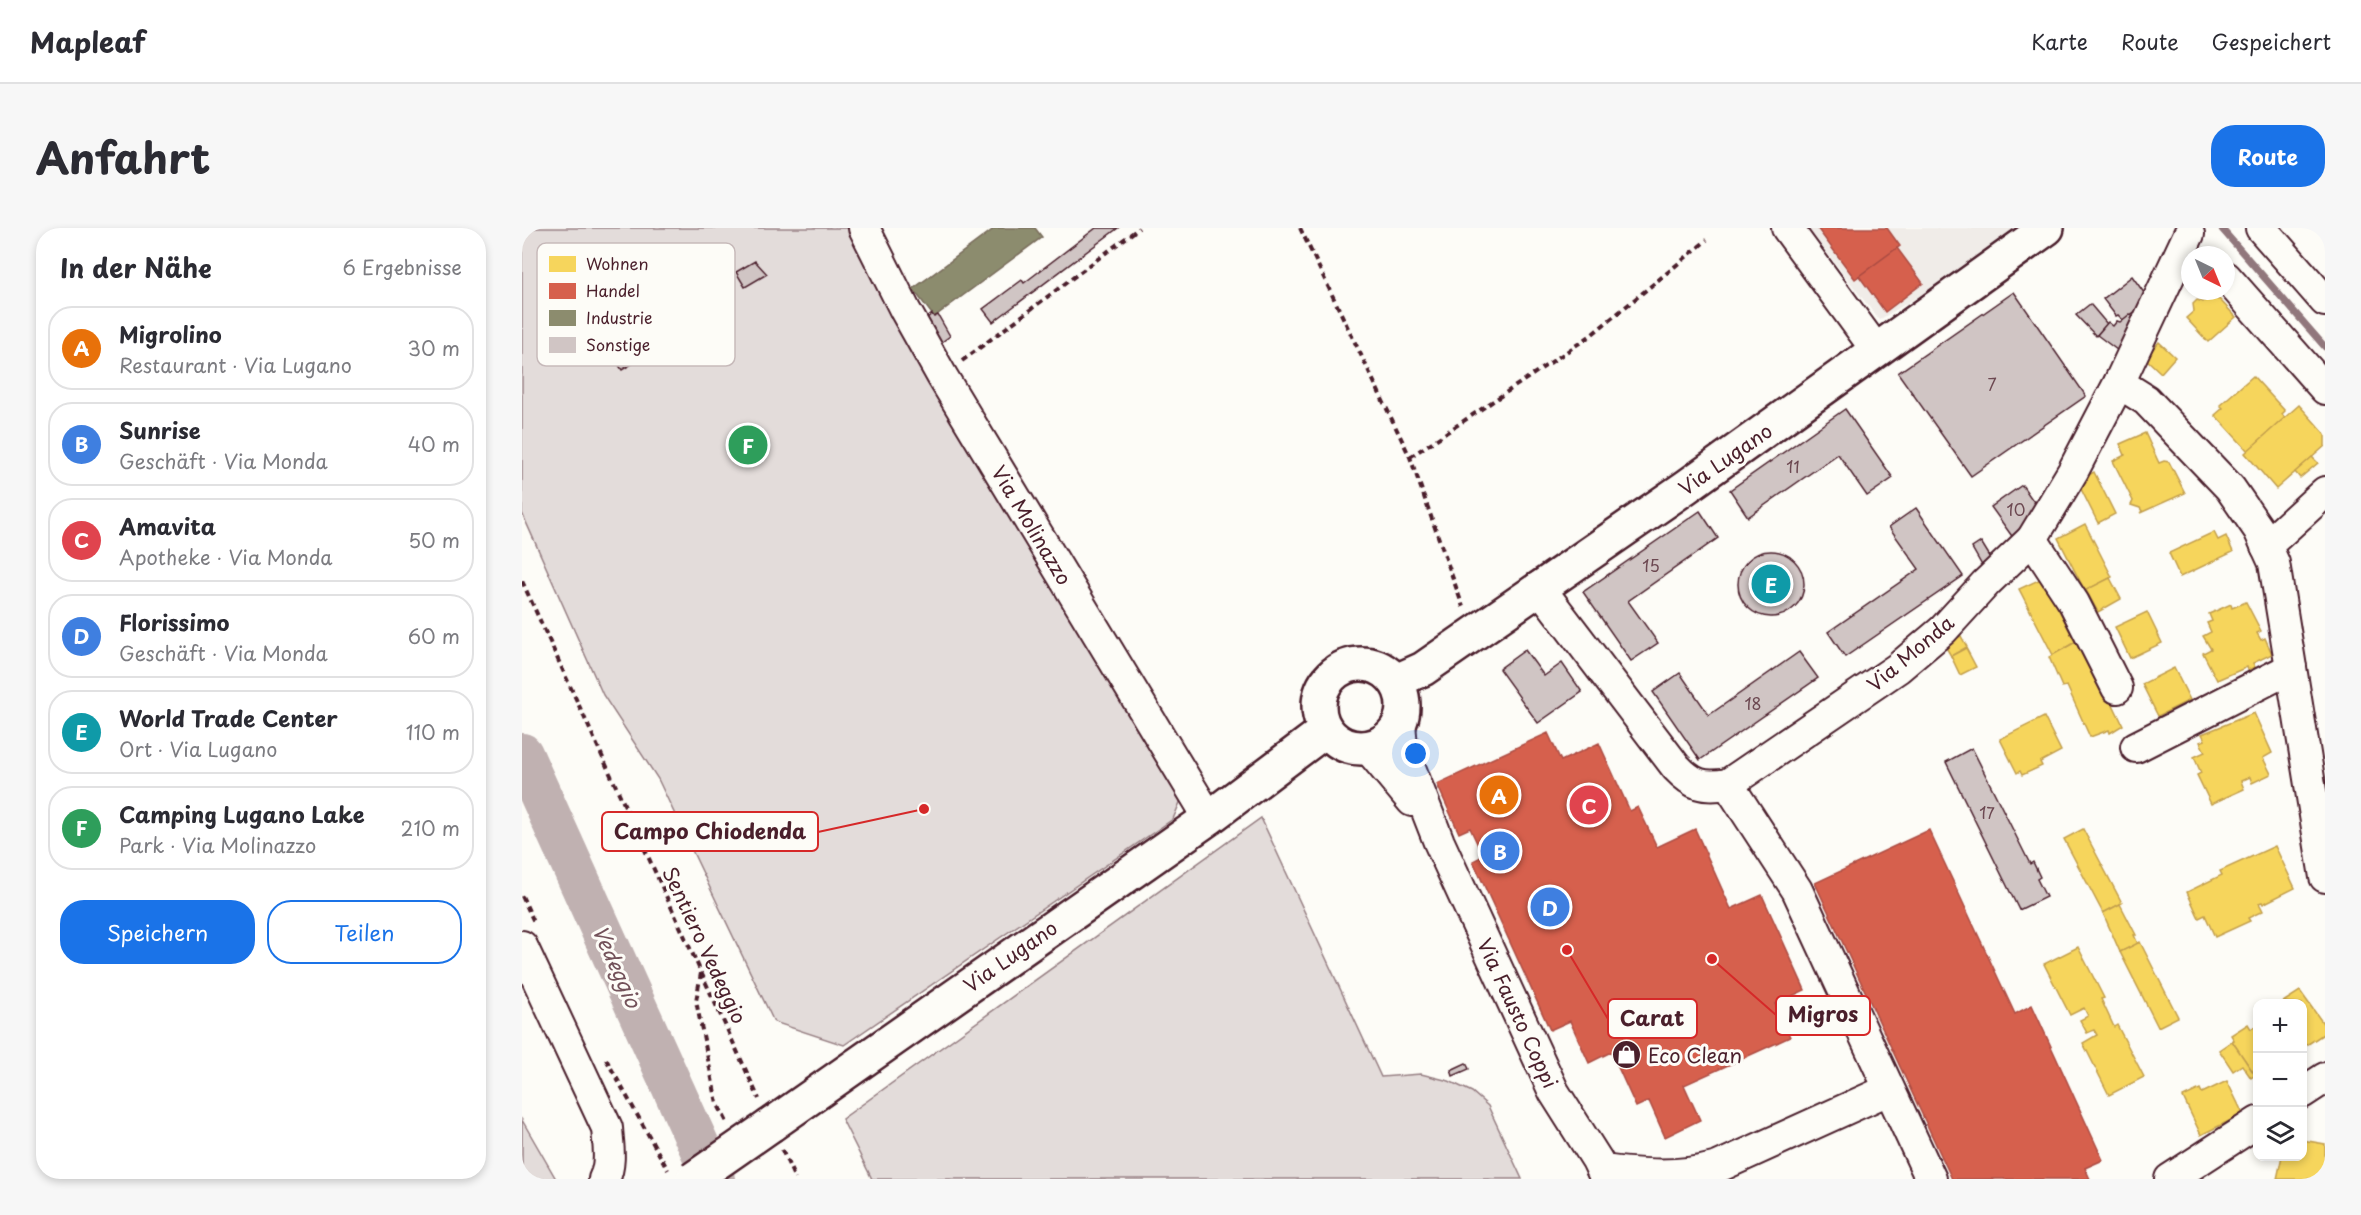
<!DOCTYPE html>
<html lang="de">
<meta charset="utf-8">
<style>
body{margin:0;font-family:"Playpen Sans",sans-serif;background:#f7f7f7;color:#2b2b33}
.controls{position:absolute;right:18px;bottom:18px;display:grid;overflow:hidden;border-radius:12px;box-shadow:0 3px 9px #0003}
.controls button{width:54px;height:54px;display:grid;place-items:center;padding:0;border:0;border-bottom:2px solid #e1e1e2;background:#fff;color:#2b2b33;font:30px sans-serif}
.compass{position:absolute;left:1659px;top:18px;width:54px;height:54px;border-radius:50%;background:#fff;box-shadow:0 3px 9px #0003;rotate:137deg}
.you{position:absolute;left:894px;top:526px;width:21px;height:21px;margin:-15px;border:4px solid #fff;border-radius:50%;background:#1a73e8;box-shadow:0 0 0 9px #1a73e833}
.badge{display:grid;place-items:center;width:39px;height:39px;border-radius:50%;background:#1a73e8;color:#fff;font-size:20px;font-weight:700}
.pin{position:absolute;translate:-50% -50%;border:3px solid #fff;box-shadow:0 2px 6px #0006}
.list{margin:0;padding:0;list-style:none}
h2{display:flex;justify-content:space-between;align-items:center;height:78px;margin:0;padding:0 24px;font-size:26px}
h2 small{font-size:20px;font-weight:400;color:#7c7c81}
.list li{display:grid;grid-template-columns:39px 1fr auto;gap:18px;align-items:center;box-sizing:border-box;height:84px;margin:0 12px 12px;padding:0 12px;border:2px solid #e1e1e2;border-radius:24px}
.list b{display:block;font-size:22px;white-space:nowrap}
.list p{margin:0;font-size:20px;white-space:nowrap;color:#7c7c81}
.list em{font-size:20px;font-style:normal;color:#7c7c81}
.actions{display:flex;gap:12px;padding:18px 24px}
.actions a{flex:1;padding:14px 0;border:2px solid #1a73e8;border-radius:24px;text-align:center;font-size:21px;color:#1a73e8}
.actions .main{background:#1a73e8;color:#fff}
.icon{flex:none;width:33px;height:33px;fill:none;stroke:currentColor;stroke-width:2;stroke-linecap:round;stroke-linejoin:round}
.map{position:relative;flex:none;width:1803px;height:951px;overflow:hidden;border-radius:24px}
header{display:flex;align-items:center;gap:36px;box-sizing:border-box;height:84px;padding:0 30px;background:#fff;border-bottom:2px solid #e1e1e2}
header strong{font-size:28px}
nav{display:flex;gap:33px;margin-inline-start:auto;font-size:21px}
.intro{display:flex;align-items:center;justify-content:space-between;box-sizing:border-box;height:144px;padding:0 36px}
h1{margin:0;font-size:42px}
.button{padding:15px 27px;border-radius:24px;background:#1a73e8;color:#fff;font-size:21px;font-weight:700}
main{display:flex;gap:36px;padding:0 36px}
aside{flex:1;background:#fff;border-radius:24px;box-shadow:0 3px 9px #0003}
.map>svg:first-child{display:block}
.built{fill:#f0ece8}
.green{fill:#e3dcda;stroke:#967e82;stroke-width:1.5}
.homes{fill:#f6d55c;stroke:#c29e4d;stroke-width:1.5}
.shops{fill:#d6604d;stroke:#ac4c43;stroke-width:1.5}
.industry{fill:#8c8c6e;stroke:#786b5a;stroke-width:1.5}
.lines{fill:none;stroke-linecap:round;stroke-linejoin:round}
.stream{stroke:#91777b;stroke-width:7}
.river{stroke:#c0b1b1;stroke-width:42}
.building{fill:#d0c5c4;stroke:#4a1f2b;stroke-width:1.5}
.minor-casing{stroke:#4a1f2b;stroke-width:34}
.major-casing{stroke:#4a1f2b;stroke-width:38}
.path{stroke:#4a1f2b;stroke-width:4;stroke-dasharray:6 4.5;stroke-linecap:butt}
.minor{stroke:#fdfcf7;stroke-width:30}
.major{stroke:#fdfcf7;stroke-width:33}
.major-bridge-casing{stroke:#4a1f2b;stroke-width:38;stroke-linecap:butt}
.major-bridge{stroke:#fdfcf7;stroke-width:33}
.labels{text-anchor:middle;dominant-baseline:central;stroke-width:6;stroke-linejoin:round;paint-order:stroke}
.number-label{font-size:16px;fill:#6c4851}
.street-label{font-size:20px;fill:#4a1f2b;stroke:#fdfcf7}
.poi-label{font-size:20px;fill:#4a1f2b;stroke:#fdfcf7;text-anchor:start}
.water-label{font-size:21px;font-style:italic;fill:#73525a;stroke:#fdfcf7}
.key{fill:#fdfcf7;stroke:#c7baba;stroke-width:1.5}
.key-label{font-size:16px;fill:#4a1f2b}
.leader{fill:none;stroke:#d62828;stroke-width:2}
.callout-dot{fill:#d62828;stroke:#fdfcf7;stroke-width:2}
.callout{fill:#fdfcf7;stroke:#d62828;stroke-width:2}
.callout-label{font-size:21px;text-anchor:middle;font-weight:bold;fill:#4a1f2b}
</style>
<header>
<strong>Mapleaf</strong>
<nav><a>Karte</a><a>Route</a><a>Gespeichert</a></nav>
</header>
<div class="intro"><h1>Anfahrt</h1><a class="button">Route</a></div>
<main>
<aside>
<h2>In der Nähe<small>6 Ergebnisse</small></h2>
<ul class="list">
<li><span class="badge" style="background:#e8710a">A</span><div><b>Migrolino</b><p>Restaurant · Via Lugano</p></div><em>30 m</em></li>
<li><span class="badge" style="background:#3f7fe0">B</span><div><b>Sunrise</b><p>Geschäft · Via Monda</p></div><em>40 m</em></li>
<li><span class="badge" style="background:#e0444e">C</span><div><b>Amavita</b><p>Apotheke · Via Monda</p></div><em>50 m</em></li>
<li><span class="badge" style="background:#3f7fe0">D</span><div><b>Florissimo</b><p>Geschäft · Via Monda</p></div><em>60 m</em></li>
<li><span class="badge" style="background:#0f9aa8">E</span><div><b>World Trade Center</b><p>Ort · Via Lugano</p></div><em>110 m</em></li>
<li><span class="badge" style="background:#2e9e5b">F</span><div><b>Camping Lugano Lake</b><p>Park · Via Molinazzo</p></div><em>210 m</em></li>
</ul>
<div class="actions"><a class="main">Speichern</a><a>Teilen</a></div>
</aside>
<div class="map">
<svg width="1803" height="951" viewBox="0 0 1803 951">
<rect width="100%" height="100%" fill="#fdfcf7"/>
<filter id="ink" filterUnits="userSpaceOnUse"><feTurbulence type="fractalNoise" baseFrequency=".0167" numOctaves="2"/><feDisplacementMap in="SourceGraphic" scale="12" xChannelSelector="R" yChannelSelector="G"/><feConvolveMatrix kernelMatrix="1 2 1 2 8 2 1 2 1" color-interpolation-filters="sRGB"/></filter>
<g filter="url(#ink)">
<path class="built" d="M1286,0H1509L1357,92Z"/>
<g class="green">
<path d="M0,0H334L516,337L541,360L659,572L651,591L322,817L252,794L136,551L81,467L0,285Z"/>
<path d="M739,590L859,849L899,846L927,853L950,864L966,878L1000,951H350L320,891Z"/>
<path d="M0,892L34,951H0Z"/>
</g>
<g class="homes">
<path d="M1687,69L1698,72L1714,89L1686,114L1664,90L1672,83L1671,76L1675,72L1681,74Z"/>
<path d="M1637,114L1653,129L1639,145L1623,130Z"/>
<path d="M1731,148L1763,183L1760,186L1763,190L1726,223L1693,187L1701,180L1698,177Z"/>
<path d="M1777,177L1803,206V218L1754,261L1723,225Z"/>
<path d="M1623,205L1637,235L1642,233L1647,234L1663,265L1618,285L1620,283L1618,280L1609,277L1611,273L1591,233L1603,227L1598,216Z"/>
<path d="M1790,229L1796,235L1778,250L1773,244Z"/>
<path d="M1572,244L1593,286L1576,295L1555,253Z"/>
<path d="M1563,296L1590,349L1563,363L1536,310Z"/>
<path d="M1692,304L1696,312L1704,308L1711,324L1658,349L1647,325Z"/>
<path d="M1521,350L1553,414L1531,427L1497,361Z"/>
<path d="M1588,350L1599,371L1576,384L1564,362Z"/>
<path d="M1724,374L1738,401L1739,403L1735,405L1739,412L1743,410L1750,426L1731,435L1733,439L1726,442L1725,439L1695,452L1681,425L1689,421L1681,408L1689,404L1685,395L1690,393L1687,386L1709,376L1710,380Z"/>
<path d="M1625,384L1640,415L1608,430L1593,399Z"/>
<path d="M1439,408L1445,419L1429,428L1422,416Z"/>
<path d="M1559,411L1601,497L1588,505L1587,502L1568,509L1545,458L1540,459L1527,429Z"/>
<path d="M1444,420L1454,439L1438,447L1429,428Z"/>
<path d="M1652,440L1668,472L1636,488L1620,456Z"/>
<path d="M1732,485L1750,525L1741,530L1749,546L1730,555L1728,549L1719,553L1722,561L1689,576L1675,547L1679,545L1672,529L1683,524L1678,514L1683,512L1680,506Z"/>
<path d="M1522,489L1539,523L1518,534L1520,538L1500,547L1498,543L1495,545L1478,511Z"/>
<path d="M1561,601L1600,675L1581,685L1542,611Z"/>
<path d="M1753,618L1773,660L1741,676L1740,674L1737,675L1741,683L1726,690L1728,693L1693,709L1683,687L1677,690L1665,664L1700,647L1698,643Z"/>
<path d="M1598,676L1614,707H1612L1616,716L1598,724L1581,685Z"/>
<path d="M1618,714L1656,789L1636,799L1598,724Z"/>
<path d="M1556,719L1582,770L1579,771L1592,799L1595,797L1622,849L1587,867L1561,815L1575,807L1572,802L1565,805L1558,792L1566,788L1562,780L1548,787L1522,736Z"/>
<path d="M1778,763L1803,798V805L1780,820V776L1761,774Z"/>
<path d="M1726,796L1729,801L1736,797L1735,850L1710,813L1712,812L1709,807Z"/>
<path d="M1710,813L1733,847L1729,850L1720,837L1711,843L1697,822Z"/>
<path d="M1705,853L1721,886L1679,907L1661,869L1678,861L1680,865Z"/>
<path d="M1780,912L1803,916V951H1755L1760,928H1780Z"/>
</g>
<g class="shops">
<path d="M1295,0H1365L1378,18L1333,51Z"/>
<path d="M1375,20L1401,55L1363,84L1337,48Z"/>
<path d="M1026,505L1039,533L1077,515L1108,583L1116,579L1135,619L1173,601L1209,681L1240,667L1283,762L1253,776L1268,809L1162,857L1178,892L1143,909L1127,873L1114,879L1089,824L1067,835L1048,793L1028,802L951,633L961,628L948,600L937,605L915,556Z"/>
<path d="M1407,602L1493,786L1510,777L1581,932L1563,940L1568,951H1430L1293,655Z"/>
</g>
<path class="industry" d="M473,0H513L520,9L412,89L391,61Z"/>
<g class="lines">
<path class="stream" d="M1699,0L1803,119"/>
<path class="river" d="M0,526L192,951"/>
</g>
<g class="building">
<path d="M574,0H596L471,94L461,81L500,52L502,55Z"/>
<path d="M233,33L245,46L223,59L214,44Z"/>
<path d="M1610,48L1628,73L1601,92L1596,87L1594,88L1581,71Z"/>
<path d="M132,51L164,103L100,142L63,82L86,67L92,76Z"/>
<path d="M1492,64L1564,168L1449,248L1376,145Z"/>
<path d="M1568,76L1585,96L1574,108L1554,87Z"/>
<path d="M410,86L412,89L416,87L428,108L413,119L399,95Z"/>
<path d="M1608,86L1618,93L1595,122L1575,107L1586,94L1591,98L1595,93L1598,94Z"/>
<path d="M1323,181L1371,250L1345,268L1316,226L1226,289L1208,262Z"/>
<path d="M1500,257L1519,284L1492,311L1469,279Z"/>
<path d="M1394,280L1441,348L1323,429L1306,404L1397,341L1367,299Z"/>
<path d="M1178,283L1196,310L1106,373L1136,415L1109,433L1061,364Z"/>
<path d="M1459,314L1472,335L1462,341L1450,320Z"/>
<circle cx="1249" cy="356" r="33"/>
<path d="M1003,422L1022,448L1040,435L1060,464L1016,495L977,441Z"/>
<path d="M1277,424L1296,450L1178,532L1131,464L1158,445L1187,487Z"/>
<path d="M1450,520L1508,636L1511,634L1518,649L1515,651L1524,669L1497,682L1424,534Z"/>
<path d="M944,835L947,841L931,848L929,842Z"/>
</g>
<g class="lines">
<defs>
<g id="minor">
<path d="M342,0L383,82L420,148L687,590"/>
<path d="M1265,0L1355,123"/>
<path d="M1739,0L1803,73"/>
<path d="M1704,49L1803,161"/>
<path d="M1597,155L1624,172L1708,260L1737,302L1752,335L1803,649"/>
<path d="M1510,311L1552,375L1595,460"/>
<path d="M1744,318L1803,264"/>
<path d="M1017,359L1154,539C1171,557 1181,560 1206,556L1376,440L1421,402L1464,355L1510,311L1551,243L1597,155L1667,6"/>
<path d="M878,495L880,519L917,614L1032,864L1075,932L1084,951"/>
<path d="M1614,519L1769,440"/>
<path d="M846,520L890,573"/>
<path d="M1206,556L1275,662L1409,951"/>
<path d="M0,718L85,900C86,916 90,936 82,951"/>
<path d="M1780,865L1803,850"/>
<path d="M1080,942C1120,947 1157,950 1196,939L1366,862"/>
<path d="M1648,951L1736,894"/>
</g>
<g id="major">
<circle cx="839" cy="478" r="42"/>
<path d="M874,453L901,441L1164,259L1525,0"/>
<path d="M249,897L687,590L804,502"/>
</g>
</defs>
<use href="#minor" class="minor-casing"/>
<use href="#major" class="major-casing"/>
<g class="path">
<path d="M778,0L888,229L941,379"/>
<path d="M440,133L617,0"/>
<path d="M888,229L1068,108L1185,12"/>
<path d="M0,353L237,871"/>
<path d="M0,668L12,694"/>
<path d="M179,745L174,773L195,875L205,894"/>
<path d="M84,831L146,942"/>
<path d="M260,922L273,951"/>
</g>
<use href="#minor" class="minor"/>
<use href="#major" class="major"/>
<defs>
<path id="major-bridge" d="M171,951L249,897"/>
</defs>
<use href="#major-bridge" class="major-bridge-casing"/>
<use href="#major-bridge" class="major-bridge"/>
</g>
</g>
<defs>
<symbol id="shop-disc" viewBox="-11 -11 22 22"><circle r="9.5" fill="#4a1f2b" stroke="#fdfcf7"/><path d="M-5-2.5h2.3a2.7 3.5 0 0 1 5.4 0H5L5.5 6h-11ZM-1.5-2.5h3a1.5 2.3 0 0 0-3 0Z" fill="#fff"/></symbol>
</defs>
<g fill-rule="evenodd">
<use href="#shop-disc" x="1088" y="810" width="33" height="33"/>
</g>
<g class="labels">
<g class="number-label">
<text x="1470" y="156">7</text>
<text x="1271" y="238">11</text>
<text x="1494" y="281">10</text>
<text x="1129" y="337">15</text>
<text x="1231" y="475">18</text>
<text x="1465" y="584">17</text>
</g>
<g class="street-label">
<text transform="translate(1203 231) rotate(-35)">Via Lugano</text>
<text transform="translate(510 297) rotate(59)">Via Molinazzo</text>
<text transform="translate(1388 425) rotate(-40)">Via Monda</text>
<text transform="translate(183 717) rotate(65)">Sentiero Vedeggio</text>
<text transform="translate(488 728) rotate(-35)">Via Lugano</text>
<text transform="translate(996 785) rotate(65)">Via Fausto Coppi</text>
</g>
<g class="poi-label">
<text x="1126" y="827">Eco Clean</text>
</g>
<g class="water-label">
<text transform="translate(96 738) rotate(66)">Vedeggio</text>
</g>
</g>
<rect x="15" y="15" width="198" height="123" rx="9" class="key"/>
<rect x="27" y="28" width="27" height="16" fill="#f6d55c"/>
<rect x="27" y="55" width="27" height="16" fill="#d6604d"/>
<rect x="27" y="82" width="27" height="16" fill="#8c8c6e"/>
<rect x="27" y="109" width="27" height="16" fill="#d0c5c4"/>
<g class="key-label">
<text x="64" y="42">Wohnen</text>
<text x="64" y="69">Handel</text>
<text x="64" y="96">Industrie</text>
<text x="64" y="123">Sonstige</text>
</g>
<path class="leader" d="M402 581L296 604M1190 731L1254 787M1045 722L1086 791"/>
<g class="callout-dot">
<circle cx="402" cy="581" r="6"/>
<circle cx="1190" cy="731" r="6"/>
<circle cx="1045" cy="722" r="6"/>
</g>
<g class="callout">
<rect x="80" y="584" width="216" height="39" rx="6"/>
<rect x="1254" y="768" width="94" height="39" rx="6"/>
<rect x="1086" y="771" width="89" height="39" rx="6"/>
</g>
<g class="callout-label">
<text x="188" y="611">Campo Chiodenda</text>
<text x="1301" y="794">Migros</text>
<text x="1130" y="798">Carat</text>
</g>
</svg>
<div class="controls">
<button>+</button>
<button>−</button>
<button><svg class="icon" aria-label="layers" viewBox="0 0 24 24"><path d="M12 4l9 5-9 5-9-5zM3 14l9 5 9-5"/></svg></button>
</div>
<svg class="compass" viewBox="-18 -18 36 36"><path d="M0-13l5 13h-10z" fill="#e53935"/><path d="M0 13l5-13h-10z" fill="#7c7c81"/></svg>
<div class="you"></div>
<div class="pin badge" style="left:977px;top:567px;background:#e8710a">A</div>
<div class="pin badge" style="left:978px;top:623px;background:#3f7fe0">B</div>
<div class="pin badge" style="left:1067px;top:577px;background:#e0444e">C</div>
<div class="pin badge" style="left:1028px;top:679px;background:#3f7fe0">D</div>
<div class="pin badge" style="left:1249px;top:356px;background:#0f9aa8">E</div>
<div class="pin badge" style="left:226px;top:217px;background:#2e9e5b">F</div>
</div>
</main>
